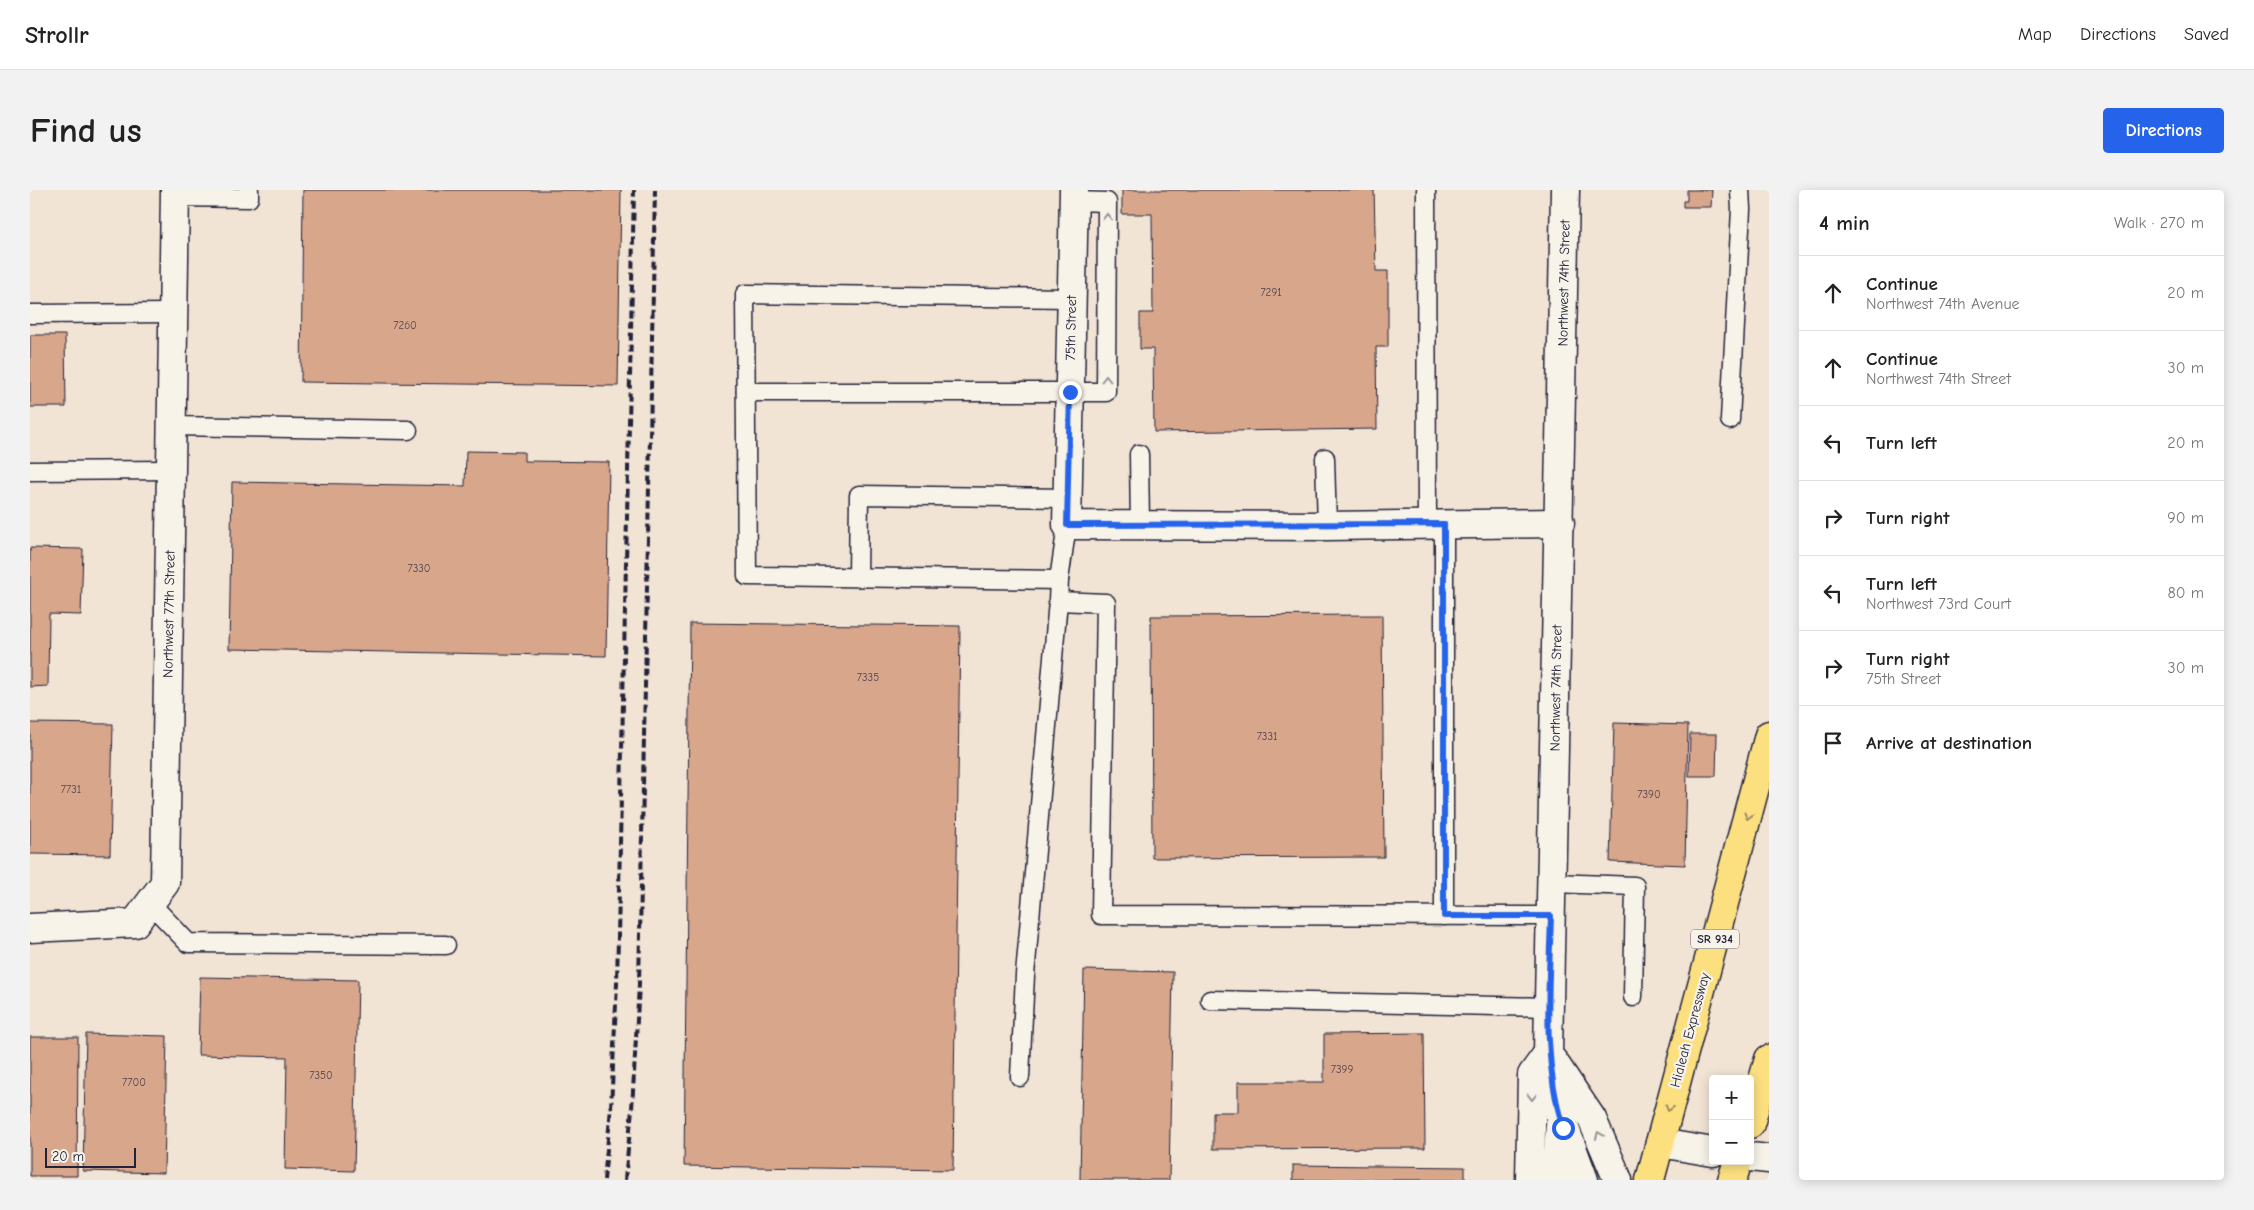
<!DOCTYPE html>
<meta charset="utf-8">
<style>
body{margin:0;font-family:"Comic Neue",sans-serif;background:#f2f2f2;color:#222}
.controls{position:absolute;right:15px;bottom:15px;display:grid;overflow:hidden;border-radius:5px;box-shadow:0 2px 12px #0003}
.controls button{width:45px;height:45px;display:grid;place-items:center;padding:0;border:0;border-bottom:1px solid #e0e0e0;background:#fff;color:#222;font:25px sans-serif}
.scale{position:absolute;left:15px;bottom:12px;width:91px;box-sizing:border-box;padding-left:5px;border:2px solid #22223b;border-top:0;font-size:14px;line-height:18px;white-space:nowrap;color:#22223b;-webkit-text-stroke:4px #f7f3e8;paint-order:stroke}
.stop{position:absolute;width:15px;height:15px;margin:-11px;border:4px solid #2563eb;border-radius:50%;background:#fff}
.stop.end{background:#2563eb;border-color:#fff;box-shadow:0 1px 5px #0008}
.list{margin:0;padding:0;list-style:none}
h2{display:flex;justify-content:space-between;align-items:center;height:65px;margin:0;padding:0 20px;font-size:21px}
h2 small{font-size:16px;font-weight:400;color:#767676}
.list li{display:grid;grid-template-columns:32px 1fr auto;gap:15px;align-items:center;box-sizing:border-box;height:75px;padding:0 20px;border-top:1px solid #e0e0e0}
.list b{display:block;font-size:19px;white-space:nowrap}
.list p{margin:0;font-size:16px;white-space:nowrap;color:#767676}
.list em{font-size:16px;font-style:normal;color:#767676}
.icon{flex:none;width:28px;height:28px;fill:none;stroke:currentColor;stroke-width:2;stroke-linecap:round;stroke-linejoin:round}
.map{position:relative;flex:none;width:1739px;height:990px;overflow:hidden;border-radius:5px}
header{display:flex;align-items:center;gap:30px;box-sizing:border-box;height:70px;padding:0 25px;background:#fff;border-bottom:1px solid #e0e0e0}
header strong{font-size:24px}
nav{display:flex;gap:28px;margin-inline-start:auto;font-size:18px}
.intro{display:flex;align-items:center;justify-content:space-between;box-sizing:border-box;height:120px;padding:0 30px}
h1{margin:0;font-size:35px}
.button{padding:12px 22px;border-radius:5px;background:#2563eb;color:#fff;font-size:18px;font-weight:700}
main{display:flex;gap:30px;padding:0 30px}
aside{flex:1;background:#fff;border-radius:5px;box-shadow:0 2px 12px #0003}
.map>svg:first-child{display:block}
.building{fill:#d8a68b;stroke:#22223b}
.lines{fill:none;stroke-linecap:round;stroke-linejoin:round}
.service-casing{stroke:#22223b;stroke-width:21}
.minor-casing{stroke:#22223b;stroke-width:31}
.tertiary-casing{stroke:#22223b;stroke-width:31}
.primary-casing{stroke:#22223b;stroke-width:31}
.service{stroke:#f7f3e8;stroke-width:18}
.minor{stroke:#f7f3e8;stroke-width:28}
.tertiary{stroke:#f7f3e8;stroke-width:28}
.primary{stroke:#fce080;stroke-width:28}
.rail{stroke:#22223b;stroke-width:4;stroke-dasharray:8 4;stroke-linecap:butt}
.oneway{stroke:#97959a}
.oneway2{stroke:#9a8a61}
.route{stroke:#2563eb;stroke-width:6}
.labels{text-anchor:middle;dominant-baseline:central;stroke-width:4.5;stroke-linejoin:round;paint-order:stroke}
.number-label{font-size:11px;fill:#50434f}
.shield{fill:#f7f3e8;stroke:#62616f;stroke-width:1}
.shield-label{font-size:12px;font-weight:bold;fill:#22223b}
.street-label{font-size:14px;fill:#22223b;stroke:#f7f3e8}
</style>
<header>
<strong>Strollr</strong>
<nav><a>Map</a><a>Directions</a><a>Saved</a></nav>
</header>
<div class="intro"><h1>Find us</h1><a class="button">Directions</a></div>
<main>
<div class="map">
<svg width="1739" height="990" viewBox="0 0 1739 990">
<rect width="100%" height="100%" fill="#f1e4d5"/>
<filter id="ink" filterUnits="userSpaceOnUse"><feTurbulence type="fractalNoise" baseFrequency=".02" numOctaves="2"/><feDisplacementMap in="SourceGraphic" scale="10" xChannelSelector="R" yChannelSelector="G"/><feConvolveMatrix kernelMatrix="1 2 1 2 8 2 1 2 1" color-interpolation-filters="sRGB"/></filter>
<g filter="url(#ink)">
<g class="building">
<path d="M273,0H591L588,196L271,192Z"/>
<path d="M1092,0H1344L1346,81H1358V157H1346L1347,239L1124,242L1123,159H1110V123H1123L1122,24H1092Z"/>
<path d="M1657,0H1682L1681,17H1653V11H1657Z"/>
<path d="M0,145H35L36,217H0Z"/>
<path d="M436,261L494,262V271L579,272L576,466L199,459L202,292L435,296Z"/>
<path d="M0,358L53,359L51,425L19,424L18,496L0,497Z"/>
<path d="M1352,425L1354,667L1122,668L1121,426Z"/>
<path d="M660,433L930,436L923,980L654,976Z"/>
<path d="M0,533L83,534L80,665L0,664Z"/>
<path d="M1584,533L1658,535L1655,675L1580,672Z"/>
<path d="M1660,544H1687L1686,586H1659Z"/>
<path d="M1054,780L1143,782L1139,990H1050Z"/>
<path d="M170,787L328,790L324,981L255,979L257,867L168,865Z"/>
<path d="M1394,843L1395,958L1183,959V922H1208V892H1294V844Z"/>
<path d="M56,844L137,846L134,983L53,981Z"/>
<path d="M0,847H48L47,986H0Z"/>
<path d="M1263,975L1435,977V990H1263Z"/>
</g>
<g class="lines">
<defs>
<g id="service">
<path d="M1396,0L1397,335"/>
<path d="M145,7L219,8V0"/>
<path d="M0,124L143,123"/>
<path d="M716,202H1076L1077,12L1044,11"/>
<path d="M1700,230L1711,19L1710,0"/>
<path d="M141,236L378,240"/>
<path d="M1109,264L1110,336"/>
<path d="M1295,268L1297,336"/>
<path d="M0,281L140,280"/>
<path d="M1037,335L1029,390L717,386L715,104L1041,108"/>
<path d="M828,387L829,305L1038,308"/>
<path d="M1029,390L1028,411L1076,413L1071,725L1521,726"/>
<path d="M1522,693L1605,696L1603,807"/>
<path d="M120,713L158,753L416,755"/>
<path d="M1414,726V335"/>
<path d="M1180,810L1519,817"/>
<path d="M990,887L995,785L1028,411"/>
</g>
<g id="minor">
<path d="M1044,0L1037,335L1297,336L1530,333"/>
<path d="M0,738L105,733L135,693L145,0"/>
<path d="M1500,990L1502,885L1518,863"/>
<path d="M1526,990L1531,922"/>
</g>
<g id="tertiary">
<path d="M1535,0L1518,863L1527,917L1554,990"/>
<path d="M1523,871L1562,929L1588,990"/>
<path d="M1630,953L1683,962"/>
<path d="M1720,967L1739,969"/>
</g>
<g id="primary">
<path d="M1720,934L1739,869"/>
<path d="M1620,990L1739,545"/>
<path d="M1702,990L1708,971"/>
</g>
</defs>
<use href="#service" class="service-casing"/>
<use href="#minor" class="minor-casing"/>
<use href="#tertiary" class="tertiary-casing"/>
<use href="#primary" class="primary-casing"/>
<use href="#service" class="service"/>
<use href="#minor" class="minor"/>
<use href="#tertiary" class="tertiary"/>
<use href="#primary" class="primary"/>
<g class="rail">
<path d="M574,990L581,918L587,793L604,0"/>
<path d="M595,990L602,919L609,794L625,0"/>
</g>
</g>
<defs><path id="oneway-chevron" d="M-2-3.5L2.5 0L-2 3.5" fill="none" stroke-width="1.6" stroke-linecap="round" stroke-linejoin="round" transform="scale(1.25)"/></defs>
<g class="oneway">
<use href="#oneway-chevron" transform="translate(1077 27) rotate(-90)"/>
<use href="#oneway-chevron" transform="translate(1076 189) rotate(-90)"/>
<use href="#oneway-chevron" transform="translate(1502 907) rotate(91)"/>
<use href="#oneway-chevron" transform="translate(1569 945) rotate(-113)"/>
</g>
<g class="oneway2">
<use href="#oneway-chevron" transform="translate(1718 626) rotate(105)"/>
<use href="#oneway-chevron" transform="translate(1639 918) rotate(105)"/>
</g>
</g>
<g class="lines" filter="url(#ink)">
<path class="route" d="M1040,202L1037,335L1414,334V726H1521C1519,798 1512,868 1533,938"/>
</g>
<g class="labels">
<g class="number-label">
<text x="1241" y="102">7291</text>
<text x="375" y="135">7260</text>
<text x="389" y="378">7330</text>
<text x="838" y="487">7335</text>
<text x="1237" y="546">7331</text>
<text x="41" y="599">7731</text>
<text x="1619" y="604">7390</text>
<text x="1312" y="879">7399</text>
<text x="291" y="885">7350</text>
<text x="104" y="892">7700</text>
</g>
<rect class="shield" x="1661" y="739.5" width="48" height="19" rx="4"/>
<g class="shield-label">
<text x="1685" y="749">SR 934</text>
</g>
<g class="street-label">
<text transform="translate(1534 93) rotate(-89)">Northwest 74th Street</text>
<text transform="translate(1041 138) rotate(-89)">75th Street</text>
<text transform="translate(139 424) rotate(-89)">Northwest 77th Street</text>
<text transform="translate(1526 498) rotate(-89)">Northwest 74th Street</text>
<text transform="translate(1660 840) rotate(-75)">Hialeah Expressway</text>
</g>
</g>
</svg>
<div class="controls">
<button>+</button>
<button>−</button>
</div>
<div class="scale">20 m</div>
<div class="stop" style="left:1533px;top:938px"></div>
<div class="stop end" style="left:1040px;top:202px"></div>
</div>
<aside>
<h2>4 min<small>Walk · 270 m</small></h2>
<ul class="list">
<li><svg class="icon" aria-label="ahead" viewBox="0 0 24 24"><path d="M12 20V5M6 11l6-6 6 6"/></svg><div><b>Continue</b><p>Northwest 74th Avenue</p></div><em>20 m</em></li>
<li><svg class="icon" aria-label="ahead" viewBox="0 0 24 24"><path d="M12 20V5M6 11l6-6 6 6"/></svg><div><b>Continue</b><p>Northwest 74th Street</p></div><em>30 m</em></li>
<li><svg class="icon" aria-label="left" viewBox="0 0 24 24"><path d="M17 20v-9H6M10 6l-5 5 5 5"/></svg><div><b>Turn left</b></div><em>20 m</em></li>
<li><svg class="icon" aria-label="right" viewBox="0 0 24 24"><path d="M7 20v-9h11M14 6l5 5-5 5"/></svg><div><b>Turn right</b></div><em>90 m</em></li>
<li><svg class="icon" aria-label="left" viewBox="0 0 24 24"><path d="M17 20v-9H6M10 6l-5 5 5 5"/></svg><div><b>Turn left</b><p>Northwest 73rd Court</p></div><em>80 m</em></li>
<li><svg class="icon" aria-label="right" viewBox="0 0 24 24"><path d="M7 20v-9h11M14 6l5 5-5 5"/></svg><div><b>Turn right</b><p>75th Street</p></div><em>30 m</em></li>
<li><svg class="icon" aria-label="arrive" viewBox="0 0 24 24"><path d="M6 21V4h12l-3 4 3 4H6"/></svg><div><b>Arrive at destination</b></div></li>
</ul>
</aside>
</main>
